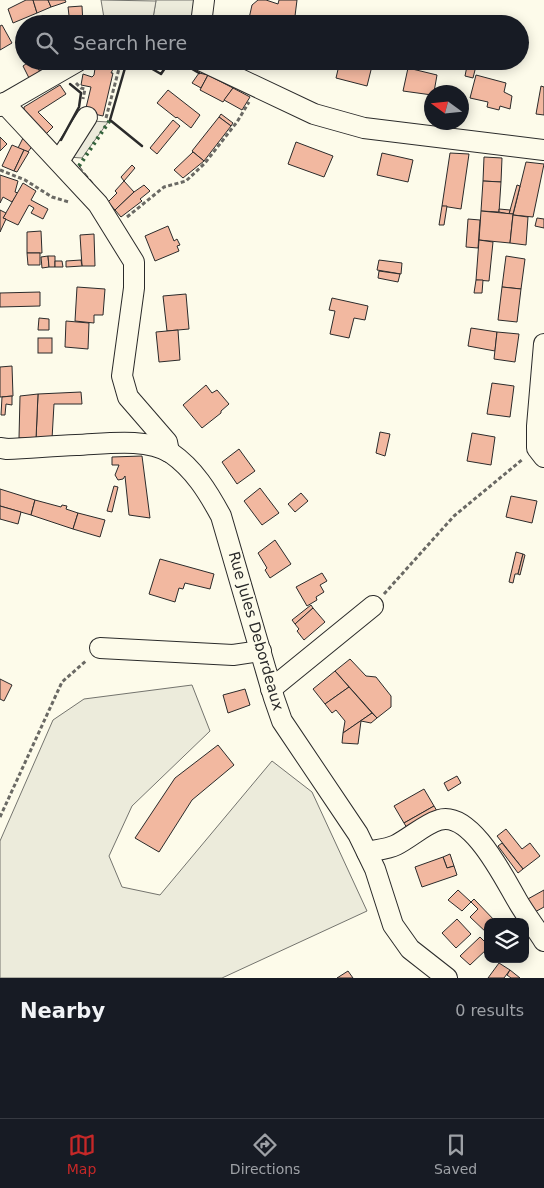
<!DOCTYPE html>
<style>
body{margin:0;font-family:"DejaVu Sans",sans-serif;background:#20242c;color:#f1f3f6}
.controls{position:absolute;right:15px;bottom:15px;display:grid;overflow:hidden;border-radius:10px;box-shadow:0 2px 12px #0003}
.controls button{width:45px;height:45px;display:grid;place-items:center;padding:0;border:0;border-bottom:1px solid #363941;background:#171b24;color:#f1f3f6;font:25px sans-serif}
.compass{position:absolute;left:424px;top:85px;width:45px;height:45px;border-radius:50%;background:#171b24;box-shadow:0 2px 12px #0003;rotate:285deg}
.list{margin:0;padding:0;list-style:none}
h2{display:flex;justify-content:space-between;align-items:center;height:65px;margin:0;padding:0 20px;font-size:21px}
h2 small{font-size:16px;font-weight:400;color:#9ea1a6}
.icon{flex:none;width:28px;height:28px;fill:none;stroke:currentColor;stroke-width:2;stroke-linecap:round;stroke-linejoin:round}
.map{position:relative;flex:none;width:544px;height:978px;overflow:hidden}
.search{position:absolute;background:#171b24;box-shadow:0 2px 12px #0003;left:15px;right:15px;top:15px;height:55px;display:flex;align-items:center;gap:12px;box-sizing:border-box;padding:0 18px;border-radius:28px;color:#9ea1a6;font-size:19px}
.sheet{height:140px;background:#171b24}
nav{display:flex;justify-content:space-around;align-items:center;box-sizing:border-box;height:70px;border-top:1px solid #363941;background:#171b24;font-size:14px;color:#9ea1a6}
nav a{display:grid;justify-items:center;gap:2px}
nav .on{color:#c62828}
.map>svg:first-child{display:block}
.green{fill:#ecebdb;stroke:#74746e}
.parking{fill:#eceadb;stroke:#74746e}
.building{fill:#f2b8a0;stroke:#2b2b2b}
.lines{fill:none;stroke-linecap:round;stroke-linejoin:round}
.minor-casing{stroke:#2b2b2b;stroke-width:22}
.path{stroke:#6a6964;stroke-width:3;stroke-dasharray:4 2.5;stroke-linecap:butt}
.minor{stroke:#fdfbea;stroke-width:20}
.hedge{stroke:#34623c;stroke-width:4;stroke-dasharray:2.5 4;stroke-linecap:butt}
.fence{stroke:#2b2b2b;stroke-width:1;stroke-dasharray:6 2.5;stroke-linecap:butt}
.wall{stroke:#2b2b2b;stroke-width:2.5}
.labels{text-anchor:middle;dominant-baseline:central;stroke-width:4;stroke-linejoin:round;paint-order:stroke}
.street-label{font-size:15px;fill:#2b2b2b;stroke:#fdfbea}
</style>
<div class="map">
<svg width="544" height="978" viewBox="0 0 544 978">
<rect width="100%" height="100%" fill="#fdfbea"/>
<g class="green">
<path d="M156,0H195L191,24H152Z"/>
<path d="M192,685L210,731L132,806L109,856L122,887L160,895L272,761L312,792L367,911L222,978H0V841L53,720L84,699Z"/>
</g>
<g class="parking">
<path d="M101,0L156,1L152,24H105Z"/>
<path d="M92,121L108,122L82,158L68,157Z"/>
</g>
<g class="building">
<path d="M26,0H33L37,13L13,23L8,9Z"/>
<path d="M33,0H48L51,7L37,13Z"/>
<path d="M48,0H65L66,2L51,7Z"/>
<path d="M258,0H266L278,4L279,0H297L294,24H275L273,21L269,24L248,23L252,5Z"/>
<path d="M82,6L83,24H70L68,7Z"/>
<path d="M2,25L12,43L0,50V26Z"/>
<path d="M34,61H58L40,72Z"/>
<path d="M34,61L40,72L29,78L23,66L30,61Z"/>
<path d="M99,61L110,65L111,63L113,64V67H114L111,73H113L103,116L85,112L91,87L81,85L83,74L92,77L94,75L96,62Z"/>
<path d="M340,61L373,62L367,86L336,78Z"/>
<path d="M468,61L477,62L473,78L465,76Z"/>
<path d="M408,68L437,75L434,92H432V95L403,91Z"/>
<path d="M199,73L208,75L201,88L192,83Z"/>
<path d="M208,75L233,88L223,102L200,90Z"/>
<path d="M476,75L506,83L504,92L512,96L510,109L500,106L499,110L487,107L488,102L470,98Z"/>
<path d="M60,85L66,94L38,112L53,127L45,135L24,112V107Z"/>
<path d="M541,86L544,87V115L536,114Z"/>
<path d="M233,88L250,97L242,110L224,100Z"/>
<path d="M168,90L200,115L191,128L177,117L176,118L157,103Z"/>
<path d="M221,114L233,123L231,126L219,117Z"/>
<path d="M219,117L231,126L204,161L192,151Z"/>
<path d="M173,120L180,126L157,154L150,148Z"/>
<path d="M24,136L33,145L28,152L18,148Z"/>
<path d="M0,137L7,144L0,151Z"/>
<path d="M296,142L333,156L324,177L288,164Z"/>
<path d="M12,145L24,150L14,171L2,166Z"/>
<path d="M24,150L29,152L17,172L14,171Z"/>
<path d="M193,152L204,161L183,178L174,170Z"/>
<path d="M382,153L413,160L408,182L377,175Z"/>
<path d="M450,153L469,154L461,209L442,206Z"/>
<path d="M484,157L502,158L501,182L483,181Z"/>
<path d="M526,162L544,164L533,217L513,215Z"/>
<path d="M132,165L135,168L124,181L121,177Z"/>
<path d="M0,175L18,181L15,192L18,193L12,202L3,197L0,203Z"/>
<path d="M124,181L134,192L115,210L108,202L117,193L115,191Z"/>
<path d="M483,181L501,182L499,212L481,211Z"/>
<path d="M23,183L36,191L31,200L48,209L43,219L31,213L34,208L29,205L18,225L3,218Z"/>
<path d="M144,185L150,191L140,199L142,201L121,217L115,210L134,192Z"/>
<path d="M517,185L520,186L513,214H509Z"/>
<path d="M442,206H447L444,225H439Z"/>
<path d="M499,209L510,210L509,214L499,212Z"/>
<path d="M0,210L6,213L3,218L6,219L0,232Z"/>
<path d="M481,211L513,214L510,243L479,240Z"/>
<path d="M513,215L528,217L526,245L510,243Z"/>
<path d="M537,218L544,219V228L535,226Z"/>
<path d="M468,219L480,220L478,248L466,247Z"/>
<path d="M168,226L174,241L177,239L180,245L177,246L179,251L155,261L145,236Z"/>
<path d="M41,231L42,253H27V232Z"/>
<path d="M94,234L95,266H82L80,235Z"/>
<path d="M479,240L493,242L489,281L476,280Z"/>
<path d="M27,253H40V265H28Z"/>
<path d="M48,256L49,267L42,268L41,257Z"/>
<path d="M48,256H55V267H49Z"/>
<path d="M506,256L525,259L521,289L502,287Z"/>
<path d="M81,260L82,266L66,267V261Z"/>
<path d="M379,260L402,263L401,274L377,270Z"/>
<path d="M55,261H62L63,267H55Z"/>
<path d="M379,271L400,274L398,282L378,278Z"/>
<path d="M476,280H483L482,293H474Z"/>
<path d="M77,287L105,289L103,315H94V323L75,321Z"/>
<path d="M502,287L521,289L517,322L498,320Z"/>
<path d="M40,292V306L0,307V293Z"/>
<path d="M186,294L189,329L167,331L163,296Z"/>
<path d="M332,298L368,306L365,320L354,318L349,338L330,334L335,311L329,310Z"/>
<path d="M39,318L49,319V330H38Z"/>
<path d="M66,321L89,323L88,349L65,347Z"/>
<path d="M471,328L497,332L495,351L468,346Z"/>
<path d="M178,330L180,360L159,362L156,332Z"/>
<path d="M497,332L519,334L515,362L494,359Z"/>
<rect x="38" y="338" width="14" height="15"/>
<path d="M12,366L13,396L0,397V367Z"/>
<path d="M492,383L514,386L510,417L487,414Z"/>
<path d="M206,385L212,393L217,390L229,404L221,411V413L202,428L183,405Z"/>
<path d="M81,392L82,404H54L52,439H36L38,394Z"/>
<path d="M38,394L36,439L19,438L20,396Z"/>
<path d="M12,396V405L6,404L5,415H1L2,397Z"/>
<path d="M380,432L390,434L385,456L376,453Z"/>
<path d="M472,433L495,437L491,465L467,461Z"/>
<path d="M239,449L255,471L237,484L222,462Z"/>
<path d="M142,456L150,518L129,515L125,476L123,479L118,480L115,475L119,465H112V457Z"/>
<path d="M114,486L118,487L112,512L107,511Z"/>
<path d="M260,488L279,513L262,525L244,501Z"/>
<path d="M0,489L35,500L31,515L0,506Z"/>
<path d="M301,493L308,501L295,512L288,504Z"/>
<path d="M511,496L537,501L532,523L506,517Z"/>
<path d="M35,500L61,507L62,505L67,506L66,509L78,513L73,529L31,515Z"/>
<path d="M0,506L21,512L18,524L0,519Z"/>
<path d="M78,513L105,520L100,537L73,529Z"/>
<path d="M275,540L291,564L270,578L265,570L267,568L258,553Z"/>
<path d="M516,552L523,554L518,574H515L513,583L509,582Z"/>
<path d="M523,554L525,555L520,575L518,574Z"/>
<path d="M160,559L214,574L210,589L185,583L183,589L179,588L175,602L149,594Z"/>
<path d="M322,573L327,581L320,585L324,592L316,597L317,600L307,606L296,587Z"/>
<path d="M311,605L313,608L295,624L292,620Z"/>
<path d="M313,608L325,622L304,640L297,631L299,629L295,624Z"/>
<path d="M350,659L366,676L376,677L391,696V707L377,718L335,671Z"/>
<path d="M335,671L349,687L325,704L313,689Z"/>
<path d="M0,679L12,685L4,701L0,699Z"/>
<path d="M349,687L372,713L343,733L345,721L336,710L332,713L325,704Z"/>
<path d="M245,689L250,705L228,713L223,695Z"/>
<path d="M372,713L377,718L371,723L361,721L358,744L342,743L343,733Z"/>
<path d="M218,745L234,765L192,800L159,852L135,838L175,778Z"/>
<path d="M457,776L461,783L448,791L444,783Z"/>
<path d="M424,789L434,806L404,823L394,806Z"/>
<path d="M434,806L437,811L407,828L404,823Z"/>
<path d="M506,829L522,849L530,843L540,856L523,869L497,836Z"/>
<path d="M502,843L523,869L518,873L498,846Z"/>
<path d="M450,854L454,866L447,868L443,857Z"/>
<path d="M443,857L447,868L454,866L457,875L422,887L415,867Z"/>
<path d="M458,890L471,902L462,911L448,900Z"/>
<path d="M544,890V907L533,913L526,900Z"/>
<path d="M474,899L496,922H488V934L470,917L478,909L471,902Z"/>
<path d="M457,919L471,934L456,948L442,933Z"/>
<path d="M480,937L488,945V948L470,965L460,956Z"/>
<path d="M499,963L510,970L504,978H488Z"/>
<path d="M510,970L520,978H511L507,975Z"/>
<path d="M348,971L353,978H337Z"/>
</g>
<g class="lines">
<defs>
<g id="minor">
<path d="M201,24L204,0"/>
<path d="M202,61L314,114L364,128L544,150"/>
<path d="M4,103L98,204L134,262V288L122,376L128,397L167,442L169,452"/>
<path d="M0,106L78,61"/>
<path d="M59,161L87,117"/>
<path d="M544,344L537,426V448L544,457"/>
<path d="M0,448L7,449C30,448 53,446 76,445C104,444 146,437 171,453C194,469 208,492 221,516L274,698L282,721L358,834L375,869L393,925L410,949L447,978"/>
<path d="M100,648L233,655L261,651"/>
<path d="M271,689L373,606"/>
<path d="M367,852C376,850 388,849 396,845C410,838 425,824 439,820C471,810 504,878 517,900C525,914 535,927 544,941"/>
</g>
</defs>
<use href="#minor" class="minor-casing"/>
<g class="path">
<path d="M76,83L81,88L85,89L83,99"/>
<path d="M106,118L121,61"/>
<path d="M0,170L25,180L52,197L69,202"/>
<path d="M127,217L164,187L186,181L205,163L237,122L249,102"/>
<path d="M384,594L454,516L523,459"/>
<path d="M0,817L62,682L87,660"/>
</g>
<use href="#minor" class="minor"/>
<path class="hedge" d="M79,166L110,120"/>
<path class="fence" d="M79,166L93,183"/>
<g class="wall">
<path d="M132,61L125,68L110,120L142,146"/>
<path d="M132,61L142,63L161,74L167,65L187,66L199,73"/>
<path d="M61,140L79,107L81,93L70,84"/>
</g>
</g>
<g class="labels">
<g class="street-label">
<text transform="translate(256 631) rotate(74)">Rue Jules Debordeaux</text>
</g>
</g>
</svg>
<div class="controls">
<button><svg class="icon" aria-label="layers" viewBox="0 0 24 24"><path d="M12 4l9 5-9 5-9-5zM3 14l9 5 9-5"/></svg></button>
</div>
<svg class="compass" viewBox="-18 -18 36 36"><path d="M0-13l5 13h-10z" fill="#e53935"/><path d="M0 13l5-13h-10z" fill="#9ea1a6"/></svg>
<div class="search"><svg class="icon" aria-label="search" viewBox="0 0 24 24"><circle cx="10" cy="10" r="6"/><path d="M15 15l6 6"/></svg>Search here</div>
</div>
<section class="sheet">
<h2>Nearby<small>0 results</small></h2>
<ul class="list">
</ul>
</section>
<nav>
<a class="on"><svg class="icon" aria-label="map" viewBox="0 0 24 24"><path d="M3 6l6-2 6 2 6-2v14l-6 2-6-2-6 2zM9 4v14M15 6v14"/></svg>Map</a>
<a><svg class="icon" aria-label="directions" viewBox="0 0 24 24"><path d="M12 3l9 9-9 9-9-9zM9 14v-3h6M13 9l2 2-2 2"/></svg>Directions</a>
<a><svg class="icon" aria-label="saved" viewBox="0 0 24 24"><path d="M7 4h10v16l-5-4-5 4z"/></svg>Saved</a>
</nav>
